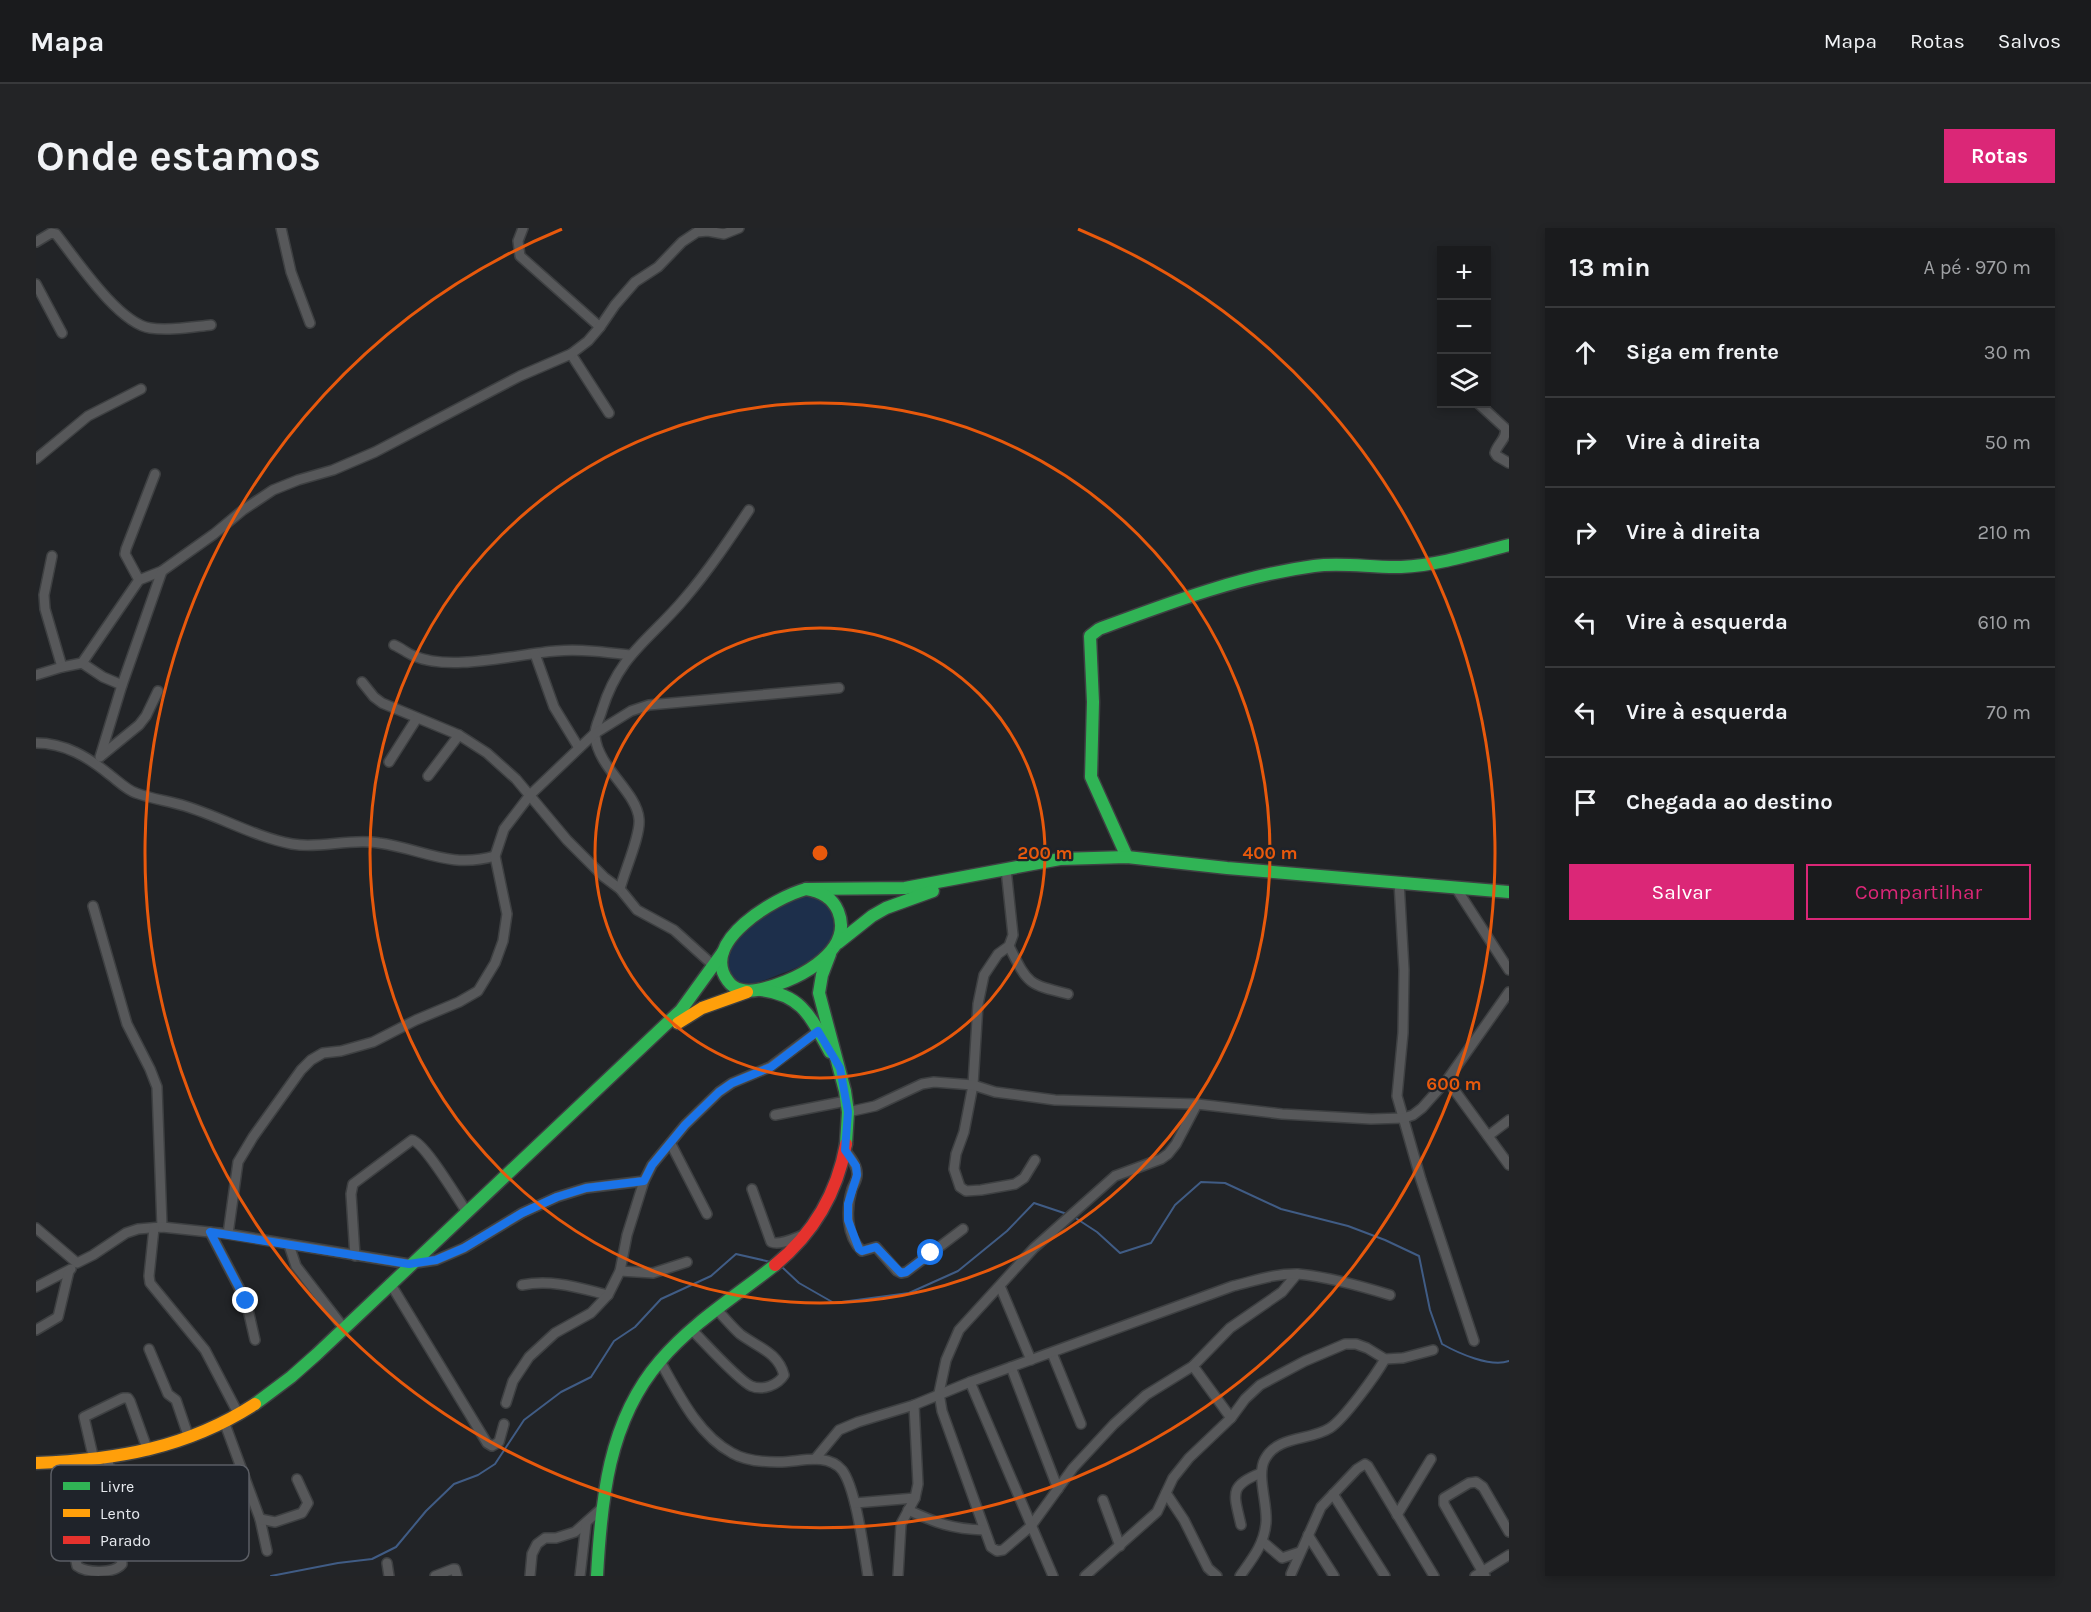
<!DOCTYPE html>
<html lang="pt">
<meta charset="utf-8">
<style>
body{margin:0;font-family:Karla,sans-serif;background:#232426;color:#f1f3f6}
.controls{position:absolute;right:18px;top:18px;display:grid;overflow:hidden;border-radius:0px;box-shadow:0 3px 9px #0003}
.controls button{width:54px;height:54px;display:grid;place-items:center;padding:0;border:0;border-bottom:2px solid #38393b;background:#1a1b1d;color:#f1f3f6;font:30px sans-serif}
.stop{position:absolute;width:18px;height:18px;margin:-14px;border:4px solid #1a73e8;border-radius:50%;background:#fff}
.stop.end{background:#1a73e8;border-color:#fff;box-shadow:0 2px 6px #0008}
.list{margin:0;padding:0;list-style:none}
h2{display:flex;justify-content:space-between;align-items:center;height:78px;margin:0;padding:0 24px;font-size:26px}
h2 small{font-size:20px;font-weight:400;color:#9fa1a4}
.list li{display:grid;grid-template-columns:39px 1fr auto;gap:18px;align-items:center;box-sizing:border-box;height:90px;padding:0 24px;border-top:2px solid #38393b}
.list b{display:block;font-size:22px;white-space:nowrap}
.list em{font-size:20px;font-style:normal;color:#9fa1a4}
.actions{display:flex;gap:12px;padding:18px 24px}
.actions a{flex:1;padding:14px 0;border:2px solid #db2777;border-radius:0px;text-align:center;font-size:21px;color:#db2777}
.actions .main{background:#db2777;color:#fff}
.icon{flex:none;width:33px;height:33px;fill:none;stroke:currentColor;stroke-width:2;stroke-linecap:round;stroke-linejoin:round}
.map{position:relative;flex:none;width:1473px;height:1348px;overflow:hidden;border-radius:0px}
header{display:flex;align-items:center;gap:36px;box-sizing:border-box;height:84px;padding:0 30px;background:#1a1b1d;border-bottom:2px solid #38393b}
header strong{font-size:28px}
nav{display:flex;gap:33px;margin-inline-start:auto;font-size:21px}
.intro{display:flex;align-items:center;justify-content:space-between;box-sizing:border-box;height:144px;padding:0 36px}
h1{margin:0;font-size:42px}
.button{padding:15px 27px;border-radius:0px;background:#db2777;color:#fff;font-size:21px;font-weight:700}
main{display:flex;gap:36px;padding:0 36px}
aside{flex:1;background:#1a1b1d;border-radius:0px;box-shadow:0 3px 9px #0003}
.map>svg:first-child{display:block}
.green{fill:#1d2f4b}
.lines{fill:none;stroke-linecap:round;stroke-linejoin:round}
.stream{stroke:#405c85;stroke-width:2}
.street-casing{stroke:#3e4042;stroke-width:12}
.fast-casing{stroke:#3e4042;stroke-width:15}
.slow-casing{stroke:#3e4042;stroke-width:15}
.jam-casing{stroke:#3e4042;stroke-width:15}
.street{stroke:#57585a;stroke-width:9}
.fast{stroke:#30b455;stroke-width:12}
.slow{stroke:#ff9f0a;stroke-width:12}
.jam{stroke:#e5322d;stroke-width:12}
.route{stroke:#1a73e8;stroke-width:8}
.ring{fill:none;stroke:#e8590c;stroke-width:3}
.key{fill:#1f232a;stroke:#5b5e65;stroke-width:1.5}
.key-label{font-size:16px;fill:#e6e9ee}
.centre{fill:#e8590c;stroke:#1f232a;stroke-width:3}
.ring-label{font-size:18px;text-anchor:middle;font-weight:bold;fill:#e8590c;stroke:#1f232a;stroke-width:4.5;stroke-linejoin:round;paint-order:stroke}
</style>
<header>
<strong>Mapa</strong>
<nav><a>Mapa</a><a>Rotas</a><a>Salvos</a></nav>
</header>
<div class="intro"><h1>Onde estamos</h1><a class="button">Rotas</a></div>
<main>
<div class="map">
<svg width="1473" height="1348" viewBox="0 0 1473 1348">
<rect width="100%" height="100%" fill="#222427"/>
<path class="green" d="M761,667C768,667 777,667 783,670C802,680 806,707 790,721C776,735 755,742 737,749C728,752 716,758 706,756C680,751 694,719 705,707C721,689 741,679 761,667Z"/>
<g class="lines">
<g class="stream">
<path d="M1038,989L1061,1004L1084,1025L1115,1015L1139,977L1165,954L1189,955L1245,981L1312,998L1349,1012L1383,1028L1394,1082L1406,1116C1422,1125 1455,1140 1473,1133"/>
<path d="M746,1039L763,1055L798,1075L873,1065L922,1043L971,1003L998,975L1031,986"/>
<path d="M235,1348L302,1335L336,1331L360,1319L390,1283L418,1256L442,1247L459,1236L488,1192L525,1164L555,1149L578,1113L599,1099L625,1071L675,1048L700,1026L735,1034"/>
</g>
<defs>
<g id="street">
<path d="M245,0L255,44L274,95"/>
<path d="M487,0L482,13L484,28L564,99"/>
<path d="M0,14L15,5L20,6C40,31 82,95 114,100C134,103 156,99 175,97"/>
<path d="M0,56L26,105"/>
<path d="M535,126L573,185"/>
<path d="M1443,176L1469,200C1472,210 1461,216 1459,225L1461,228L1473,235"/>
<path d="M0,231L52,188L105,161"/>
<path d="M16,328L8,367L9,381L26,439"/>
<path d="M103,352L89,326L90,321L119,246"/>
<path d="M358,417C365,420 371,425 378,428C415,444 480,426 520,423C544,421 569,424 594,427"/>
<path d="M499,426L518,479L543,520"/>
<path d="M46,435L67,449L86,457"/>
<path d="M0,447L26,439L46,435L103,352L126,343L178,306L207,282L237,262L262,252L297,242L339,224L484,148L535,126L552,113L564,99L579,77L599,54L622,39L646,14L661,4L672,3L688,6L703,0"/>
<path d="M326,454L338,469L346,475L423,507L451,525L480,551L531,612L568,649L584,661L601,682L638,702L678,738"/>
<path d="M0,515C29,515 52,529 74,547C82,553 91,562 100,565C116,571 133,573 149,578C185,589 219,609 256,616C284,621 314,610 343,615C387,621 413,641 459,628"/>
<path d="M65,528L103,497L110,488L122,463"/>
<path d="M64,529L86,457L126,343"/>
<path d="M353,534L381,490"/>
<path d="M392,548L423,507"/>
<path d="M970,641L977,707L973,718L962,726L948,747L942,776L937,857L928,904L920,926L918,941L924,959L930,963L945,962L979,956L988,950L999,932"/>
<path d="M1363,654L1368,742L1367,805L1361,868L1385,952L1438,1113"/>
<path d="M1420,660L1473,742"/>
<path d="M584,661C588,644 605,607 603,591C601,564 562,540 559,508C558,500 564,490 566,482C584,425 614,412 649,370C673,342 693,312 713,282"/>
<path d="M57,678L91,796L114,841L121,859L126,999"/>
<path d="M973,718C992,756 991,756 1032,766"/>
<path d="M1411,852L1473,937"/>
<path d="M1161,876L1140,916L1132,926L1125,931L1079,948L998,1020L923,1102L910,1132L903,1165L906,1183L955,1319L961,1323L967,1322L995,1298L1037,1240L1078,1196L1110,1167L1157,1138L1194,1100L1246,1064L1261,1046"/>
<path d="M812,884L839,878L886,856L898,854L937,857L959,864L1019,872L1161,876L1246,886L1335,891L1368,890L1377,887L1386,880L1411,852L1473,764"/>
<path d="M739,887L810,873"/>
<path d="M1452,908L1473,892"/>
<path d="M635,916L671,986"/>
<path d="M809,922C814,929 822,938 821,947C821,952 818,956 816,961C810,981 810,1008 826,1023L840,1019L861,1043L865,1045L870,1044L927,1001"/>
<path d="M716,961L735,1014C745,1018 760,1009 770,1006"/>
<path d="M0,1000L41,1035L57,1027L90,1005L102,1001L126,999L192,1006L373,1036L400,1032L428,1020L486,985L521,969L550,960L608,953"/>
<path d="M118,1000L113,1048L114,1055L169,1122L203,1187"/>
<path d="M174,1004L210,1073L219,1112"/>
<path d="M192,1006L202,934L217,909L265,842L275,832L287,825L305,823L337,814L380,792L423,774L442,763L459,735L467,713L471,686L459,628L468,601L494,567L558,506L595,483L613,477L803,460"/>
<path d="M253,1017L260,1038L307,1099"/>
<path d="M319,1028L315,966L317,956L376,912C389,915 421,970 431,984"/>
<path d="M584,1043L617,1045L651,1034"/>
<path d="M354,1055L451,1215L456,1218L463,1214L468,1196"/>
<path d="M486,1057C516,1051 543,1060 572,1067"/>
<path d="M964,1058L995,1132"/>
<path d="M0,1059L35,1041"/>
<path d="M0,1102L22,1089L33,1043"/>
<path d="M657,1103C669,1115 702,1152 715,1158C727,1163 742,1157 748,1147C742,1124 721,1119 704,1106C696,1099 689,1090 681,1082"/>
<path d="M113,1121L132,1166L140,1172L153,1210"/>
<path d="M1016,1125L1045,1196"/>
<path d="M624,1133C642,1165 662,1207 696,1225C708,1232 727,1234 741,1234C761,1235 790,1223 806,1242C820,1260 828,1324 832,1348"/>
<path d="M1157,1138L1195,1190"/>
<path d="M975,1139L1022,1261"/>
<path d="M934,1154L1017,1348"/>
<path d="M470,1175L477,1153L493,1129L519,1105L555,1085L572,1067L584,1043L591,1007L608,953L616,937L649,897L683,864L696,855L734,839L782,803"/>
<path d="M189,1196L224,1291L231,1323"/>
<path d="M779,1231L803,1202L822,1194L878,1177L934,1154L1197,1058C1218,1053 1240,1045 1262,1046C1294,1049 1325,1058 1354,1067"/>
<path d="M58,1232L48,1189L87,1170H92L94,1173L112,1223"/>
<path d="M20,1234L41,1338C50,1345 78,1346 86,1336L72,1231"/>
<path d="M1130,1265L1148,1292L1172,1340L1181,1348"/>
<path d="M1297,1266L1349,1348"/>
<path d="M1067,1272L1084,1318"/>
<path d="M819,1275L879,1270"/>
<path d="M872,1282C900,1295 916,1301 948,1302"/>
<path d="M1361,1287L1395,1231"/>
<path d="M224,1291L239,1294L266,1285L272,1275L261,1251"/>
<path d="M1205,1297C1198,1266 1192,1258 1225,1245"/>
<path d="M1272,1307L1298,1348"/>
<path d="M1226,1313L1246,1330L1264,1324"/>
<path d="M351,1335L353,1348"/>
<path d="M1255,1346L1285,1279L1321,1241L1329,1236L1332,1238L1398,1348"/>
<path d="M399,1348L417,1341H419L421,1348"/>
<path d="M494,1348L496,1326L501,1316L509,1310H520L539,1304L566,1280"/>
<path d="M544,1348L550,1296"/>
<path d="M862,1348L865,1296L879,1270L882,1256L878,1177"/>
<path d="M1049,1348L1121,1284L1137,1250L1153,1230L1195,1190L1209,1171L1224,1157L1269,1133L1309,1116H1320L1331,1120L1349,1131L1367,1130L1397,1122"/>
<path d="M1204,1348C1216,1331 1228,1317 1230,1295C1232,1276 1220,1247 1229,1231C1242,1207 1274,1213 1294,1200C1308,1191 1340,1147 1349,1131"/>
<path d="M1439,1348L1473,1327"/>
<path d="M1449,1348L1408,1276V1270L1433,1255L1440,1254L1447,1259L1473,1304"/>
</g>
<g id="fast">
<path d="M1091,629L1055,549L1057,474L1054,408L1063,401C1133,375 1204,348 1278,338C1307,334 1336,340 1365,339C1402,337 1438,326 1473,317"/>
<path d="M770,661L869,660L1024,631L1091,629L1191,640L1473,664"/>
<path d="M770,661C784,663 796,669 802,683C820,726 754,756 721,762C710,764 698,762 692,753C662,714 740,669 770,661Z"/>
<path d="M802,715L836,688L850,680L897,663"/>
<path d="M794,726L786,747L783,765L809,863L812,884L810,916"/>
<path d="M725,762C767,767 775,790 794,824"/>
<path d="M219,1176L255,1149L281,1126L645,782L687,724"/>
<path d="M561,1348C565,1273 572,1193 624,1133C656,1095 700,1068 739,1037"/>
</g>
<g id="slow">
<path d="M642,795L666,780L711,764"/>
<path d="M0,1235C80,1232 151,1220 219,1176"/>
</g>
<path id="jam" d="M739,1037C778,1005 801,966 810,916"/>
</defs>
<use href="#street" class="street-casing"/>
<use href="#fast" class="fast-casing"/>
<use href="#slow" class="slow-casing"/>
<use href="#jam" class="jam-casing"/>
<use href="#street" class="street"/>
<use href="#fast" class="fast"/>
<use href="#slow" class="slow"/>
<use href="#jam" class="jam"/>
</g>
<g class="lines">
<path class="route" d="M210,1073L174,1004L373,1036L400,1032L428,1020L486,985L521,969L550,960L608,953L616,937L649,897L683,864L696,855L735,839L782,803L804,840L812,884L809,922L820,938L821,947L812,976V992L823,1021L826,1023L840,1019L865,1045L870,1044L895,1025"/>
</g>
<g class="ring">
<circle cx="784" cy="625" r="225"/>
<circle cx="784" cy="625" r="450"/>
<path d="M1042 1A675 675 0 1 1 526 1"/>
</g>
<rect x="15" y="1237" width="198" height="96" rx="9" class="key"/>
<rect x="27" y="1254" width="27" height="8" fill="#30b455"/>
<rect x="27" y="1281" width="27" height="8" fill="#ff9f0a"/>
<rect x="27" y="1308" width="27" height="8" fill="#e5322d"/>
<g class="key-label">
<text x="64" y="1264">Livre</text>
<text x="64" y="1291">Lento</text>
<text x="64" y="1318">Parado</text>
</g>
<circle cx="784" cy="625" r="9" class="centre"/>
<g class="ring-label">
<text x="1009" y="631">200 m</text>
<text x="1234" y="631">400 m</text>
<text x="1418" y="862">600 m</text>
</g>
</svg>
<div class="controls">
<button>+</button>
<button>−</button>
<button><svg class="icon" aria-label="layers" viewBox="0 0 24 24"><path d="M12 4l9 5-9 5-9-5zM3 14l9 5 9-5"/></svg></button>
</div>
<div class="stop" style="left:895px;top:1025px"></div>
<div class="stop end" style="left:210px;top:1073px"></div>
</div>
<aside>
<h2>13 min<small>A pé · 970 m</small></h2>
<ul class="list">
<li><svg class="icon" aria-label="ahead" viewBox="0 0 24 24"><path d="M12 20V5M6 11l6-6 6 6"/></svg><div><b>Siga em frente</b></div><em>30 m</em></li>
<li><svg class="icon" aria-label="right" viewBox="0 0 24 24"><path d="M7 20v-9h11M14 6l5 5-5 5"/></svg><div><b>Vire à direita</b></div><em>50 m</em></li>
<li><svg class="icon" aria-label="right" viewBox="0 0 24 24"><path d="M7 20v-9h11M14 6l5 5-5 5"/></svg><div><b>Vire à direita</b></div><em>210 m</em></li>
<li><svg class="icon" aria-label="left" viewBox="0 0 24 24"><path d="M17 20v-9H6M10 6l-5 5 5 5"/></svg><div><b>Vire à esquerda</b></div><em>610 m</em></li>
<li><svg class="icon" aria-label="left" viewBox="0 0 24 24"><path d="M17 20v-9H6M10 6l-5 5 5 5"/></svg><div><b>Vire à esquerda</b></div><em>70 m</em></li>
<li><svg class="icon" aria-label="arrive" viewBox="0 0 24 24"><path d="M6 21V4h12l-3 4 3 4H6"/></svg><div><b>Chegada ao destino</b></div></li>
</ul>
<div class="actions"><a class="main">Salvar</a><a>Compartilhar</a></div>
</aside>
</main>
